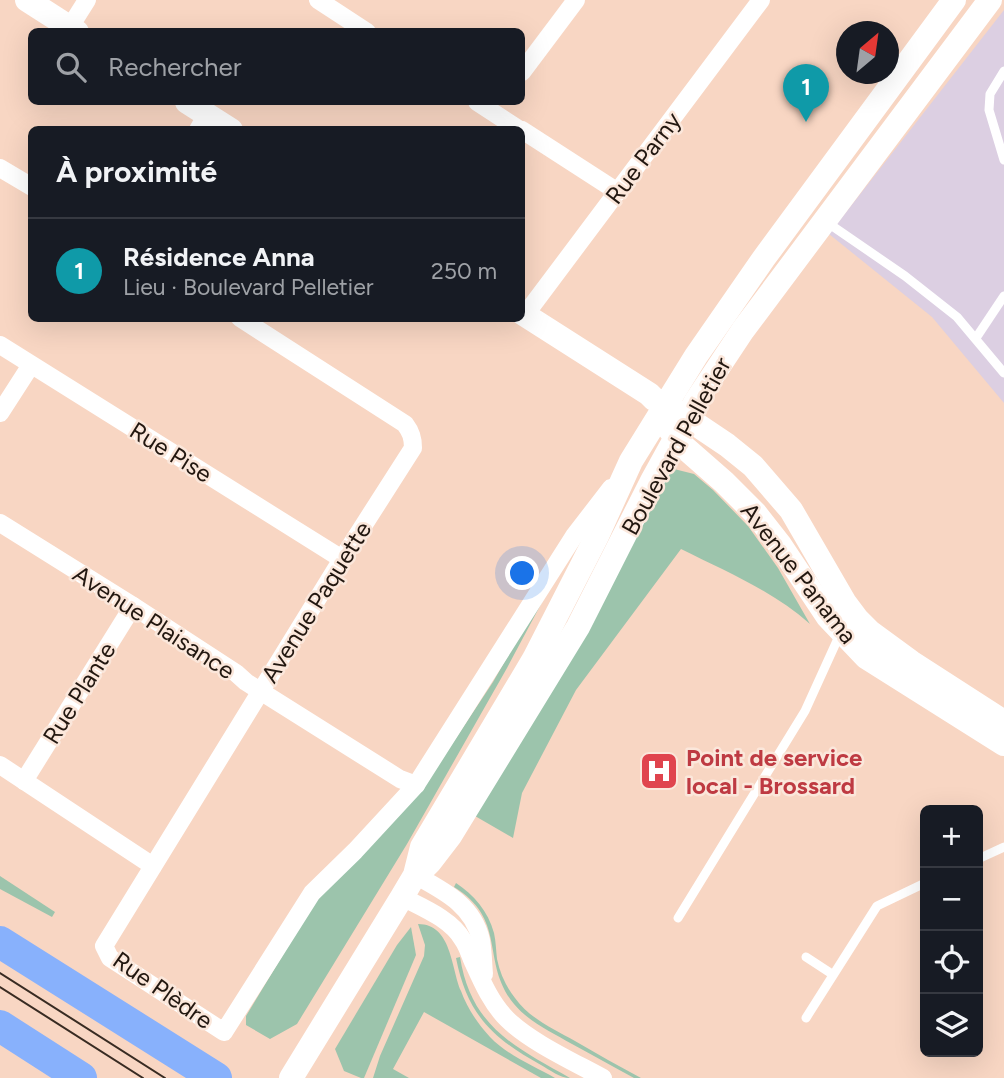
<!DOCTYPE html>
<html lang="fr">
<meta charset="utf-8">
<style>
body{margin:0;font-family:Figtree,sans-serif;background:#20242c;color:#f1f3f6}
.controls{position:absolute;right:21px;bottom:21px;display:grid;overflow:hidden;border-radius:10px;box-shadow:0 7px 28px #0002}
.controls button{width:63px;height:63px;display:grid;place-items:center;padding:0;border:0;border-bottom:2px solid #363941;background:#171b24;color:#f1f3f6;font:35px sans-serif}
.compass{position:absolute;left:836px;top:21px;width:63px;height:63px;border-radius:50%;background:#171b24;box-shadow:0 7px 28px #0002;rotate:29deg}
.you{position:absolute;left:523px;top:574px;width:24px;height:24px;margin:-18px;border:5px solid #fff;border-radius:50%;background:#1a73e8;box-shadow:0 0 0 10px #1a73e833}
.badge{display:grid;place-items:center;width:46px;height:46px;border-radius:50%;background:#db2777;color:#fff;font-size:23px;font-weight:700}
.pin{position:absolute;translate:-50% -58px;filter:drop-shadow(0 2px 4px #0008)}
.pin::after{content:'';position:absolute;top:37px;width:24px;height:21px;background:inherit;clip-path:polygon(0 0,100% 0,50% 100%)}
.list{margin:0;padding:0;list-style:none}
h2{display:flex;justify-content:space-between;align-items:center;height:91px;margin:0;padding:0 28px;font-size:30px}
h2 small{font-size:23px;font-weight:400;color:#9ea1a6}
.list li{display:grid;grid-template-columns:46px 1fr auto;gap:21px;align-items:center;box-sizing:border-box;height:105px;padding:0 28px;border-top:2px solid #363941}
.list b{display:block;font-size:26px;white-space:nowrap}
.list p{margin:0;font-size:23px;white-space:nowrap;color:#9ea1a6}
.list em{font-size:23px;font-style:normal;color:#9ea1a6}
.icon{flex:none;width:38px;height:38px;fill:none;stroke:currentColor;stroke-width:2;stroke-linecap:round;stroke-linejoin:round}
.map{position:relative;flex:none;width:1004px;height:1078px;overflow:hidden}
.search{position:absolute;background:#171b24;box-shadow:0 7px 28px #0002;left:28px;top:28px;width:497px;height:77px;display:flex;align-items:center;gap:18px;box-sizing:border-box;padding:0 24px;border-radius:10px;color:#9ea1a6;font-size:26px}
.panel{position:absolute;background:#171b24;box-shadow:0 7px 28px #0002;left:28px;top:126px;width:497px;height:196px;border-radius:10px}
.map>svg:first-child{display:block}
.commercial{fill:#dccfe2}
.green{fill:#9cc4ac}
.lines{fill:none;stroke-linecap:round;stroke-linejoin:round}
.lane{stroke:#fff;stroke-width:9}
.street{stroke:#fff;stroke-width:18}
.secondary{stroke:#fff;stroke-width:24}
.highway{stroke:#88b1fc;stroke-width:32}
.tram{stroke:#382b22;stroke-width:2}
.labels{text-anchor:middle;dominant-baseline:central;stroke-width:5;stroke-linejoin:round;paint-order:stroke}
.street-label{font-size:24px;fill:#221710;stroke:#fbe7db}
.health-label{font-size:24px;font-weight:bold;fill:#be3a42;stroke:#fbe7db;text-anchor:start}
</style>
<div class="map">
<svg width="1004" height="1078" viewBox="0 0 1004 1078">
<rect width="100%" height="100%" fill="#f8d6c3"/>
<path class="commercial" d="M1004,10V403L932,317L829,234Z"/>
<g class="green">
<path d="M674,469L694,474L713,490L748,526L778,568L810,624C773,591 725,571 681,549L576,690L522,793L513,838L475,816L667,473Z"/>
<path d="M554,575L556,576L507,668L407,844L297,1024L270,1039L246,1025V1016L319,895L421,791L493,682Z"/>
<path d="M0,876L55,912L52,917L0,889Z"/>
<path d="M456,883C474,895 488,911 494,933C496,942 496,951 497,959C500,973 506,987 515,998C530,1019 554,1029 575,1041C597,1054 619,1066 641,1078H634C613,1067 593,1055 572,1044C551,1032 529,1022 514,1004C480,962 508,920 454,887Z"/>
<path d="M418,924C452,924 451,968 461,991C467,1008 478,1024 490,1037C507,1055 534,1066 555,1078H541L424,1012L393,1069L409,1078H373L380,1056L424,956L425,945Z"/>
<path d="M411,927L416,955L364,1078H361L344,1071L335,1049L397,945Z"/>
<path d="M460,957C471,1027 515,1047 570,1078C560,1078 550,1070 541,1065C492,1038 467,1014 456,958Z"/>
</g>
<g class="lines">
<g class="lane">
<path d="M1004,71L990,94L989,110L1004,160"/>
<path d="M825,221L905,276L957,317L1004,373"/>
<path d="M976,338L1004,296"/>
<path d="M978,859L1004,847"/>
<path d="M678,918L805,711L840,634"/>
<path d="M806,957L832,974"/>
<path d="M806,1018L877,906L925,883"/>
</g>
<g class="street">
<path d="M318,0L367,32"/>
<path d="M70,27L87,0"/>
<path d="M522,72L576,0"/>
<path d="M477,102L520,130"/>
<path d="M198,130L207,114"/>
<path d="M522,130L618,192"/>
<path d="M0,168L32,187"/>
<path d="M525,315L761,0"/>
<path d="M240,318L405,424C411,432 413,438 413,448L342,559L104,946L110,958L224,1032L312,893L355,851L416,785L574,536L611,488"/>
<path d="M0,345L342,559"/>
<path d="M0,413L31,365"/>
<path d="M0,523L133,606L236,673L246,682L400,779L416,785"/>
<path d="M0,765L153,866"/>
<path d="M24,781L133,606"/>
<path d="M415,875C444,891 473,905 481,940C483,951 483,963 484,974"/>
<path d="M402,897C423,908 451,919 463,940C468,947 470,956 474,964C483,984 492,1004 507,1019C530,1042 574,1062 603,1078"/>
</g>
<g class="secondary">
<path d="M27,0L77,32"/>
<path d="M187,102L231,130"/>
<path d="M522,313L649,394L654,399L666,404L727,445L753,466L791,510L845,603L857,619L870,632L911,662L1004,722"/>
<path d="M666,425L684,447L724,482L755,513L780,545L828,617L866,657L1004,744"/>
<path d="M424,868L430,862L450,836L578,627L653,479L696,401L743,330L990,0"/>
<path d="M291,1078L402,897L415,875L422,847L534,659L597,536L631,461L696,356L764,258L954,0"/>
</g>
<g class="highway">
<path d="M0,942L216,1078"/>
<path d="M0,1026L81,1078"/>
</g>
<g class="tram">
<path d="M0,973L165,1078"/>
<path d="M0,987L143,1078"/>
</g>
</g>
<defs>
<symbol id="hospital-square" viewBox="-11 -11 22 22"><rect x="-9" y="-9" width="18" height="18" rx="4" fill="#e0444e" stroke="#fbe7db"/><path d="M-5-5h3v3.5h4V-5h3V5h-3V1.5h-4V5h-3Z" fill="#fff"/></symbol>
</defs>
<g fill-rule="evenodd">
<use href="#hospital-square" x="637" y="749" width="44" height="44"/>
</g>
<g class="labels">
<g class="street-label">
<text transform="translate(643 158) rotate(-53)">Rue Parny</text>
<text transform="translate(676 446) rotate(-61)">Boulevard Pelletier</text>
<text transform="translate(171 452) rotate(32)">Rue Pise</text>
<text transform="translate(799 573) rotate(52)">Avenue Panama</text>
<text transform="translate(316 602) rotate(-58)">Avenue Paquette</text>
<text transform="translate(154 622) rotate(33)">Avenue Plaisance</text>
<text transform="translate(79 693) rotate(-58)">Rue Plante</text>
<text transform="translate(163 990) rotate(35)">Rue Plèdre</text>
</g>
<g class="health-label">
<text x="686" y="757">Point de service<tspan x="686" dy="28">local - Brossard</tspan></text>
</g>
</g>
</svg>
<div class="controls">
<button>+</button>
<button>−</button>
<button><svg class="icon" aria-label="locate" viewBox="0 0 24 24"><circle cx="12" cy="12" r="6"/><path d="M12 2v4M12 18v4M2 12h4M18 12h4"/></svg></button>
<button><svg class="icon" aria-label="layers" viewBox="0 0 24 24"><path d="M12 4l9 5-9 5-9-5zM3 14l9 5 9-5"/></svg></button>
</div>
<svg class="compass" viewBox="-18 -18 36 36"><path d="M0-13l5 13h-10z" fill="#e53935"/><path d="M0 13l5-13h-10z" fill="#9ea1a6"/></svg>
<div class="you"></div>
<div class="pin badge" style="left:806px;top:122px;background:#0f9aa8">1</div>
<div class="search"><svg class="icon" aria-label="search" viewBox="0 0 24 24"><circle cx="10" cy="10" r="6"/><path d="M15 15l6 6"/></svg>Rechercher</div>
<section class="panel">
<h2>À proximité<small></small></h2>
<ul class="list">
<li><span class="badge" style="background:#0f9aa8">1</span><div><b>Résidence Anna</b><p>Lieu · Boulevard Pelletier</p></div><em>250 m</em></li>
</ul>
</section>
</div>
